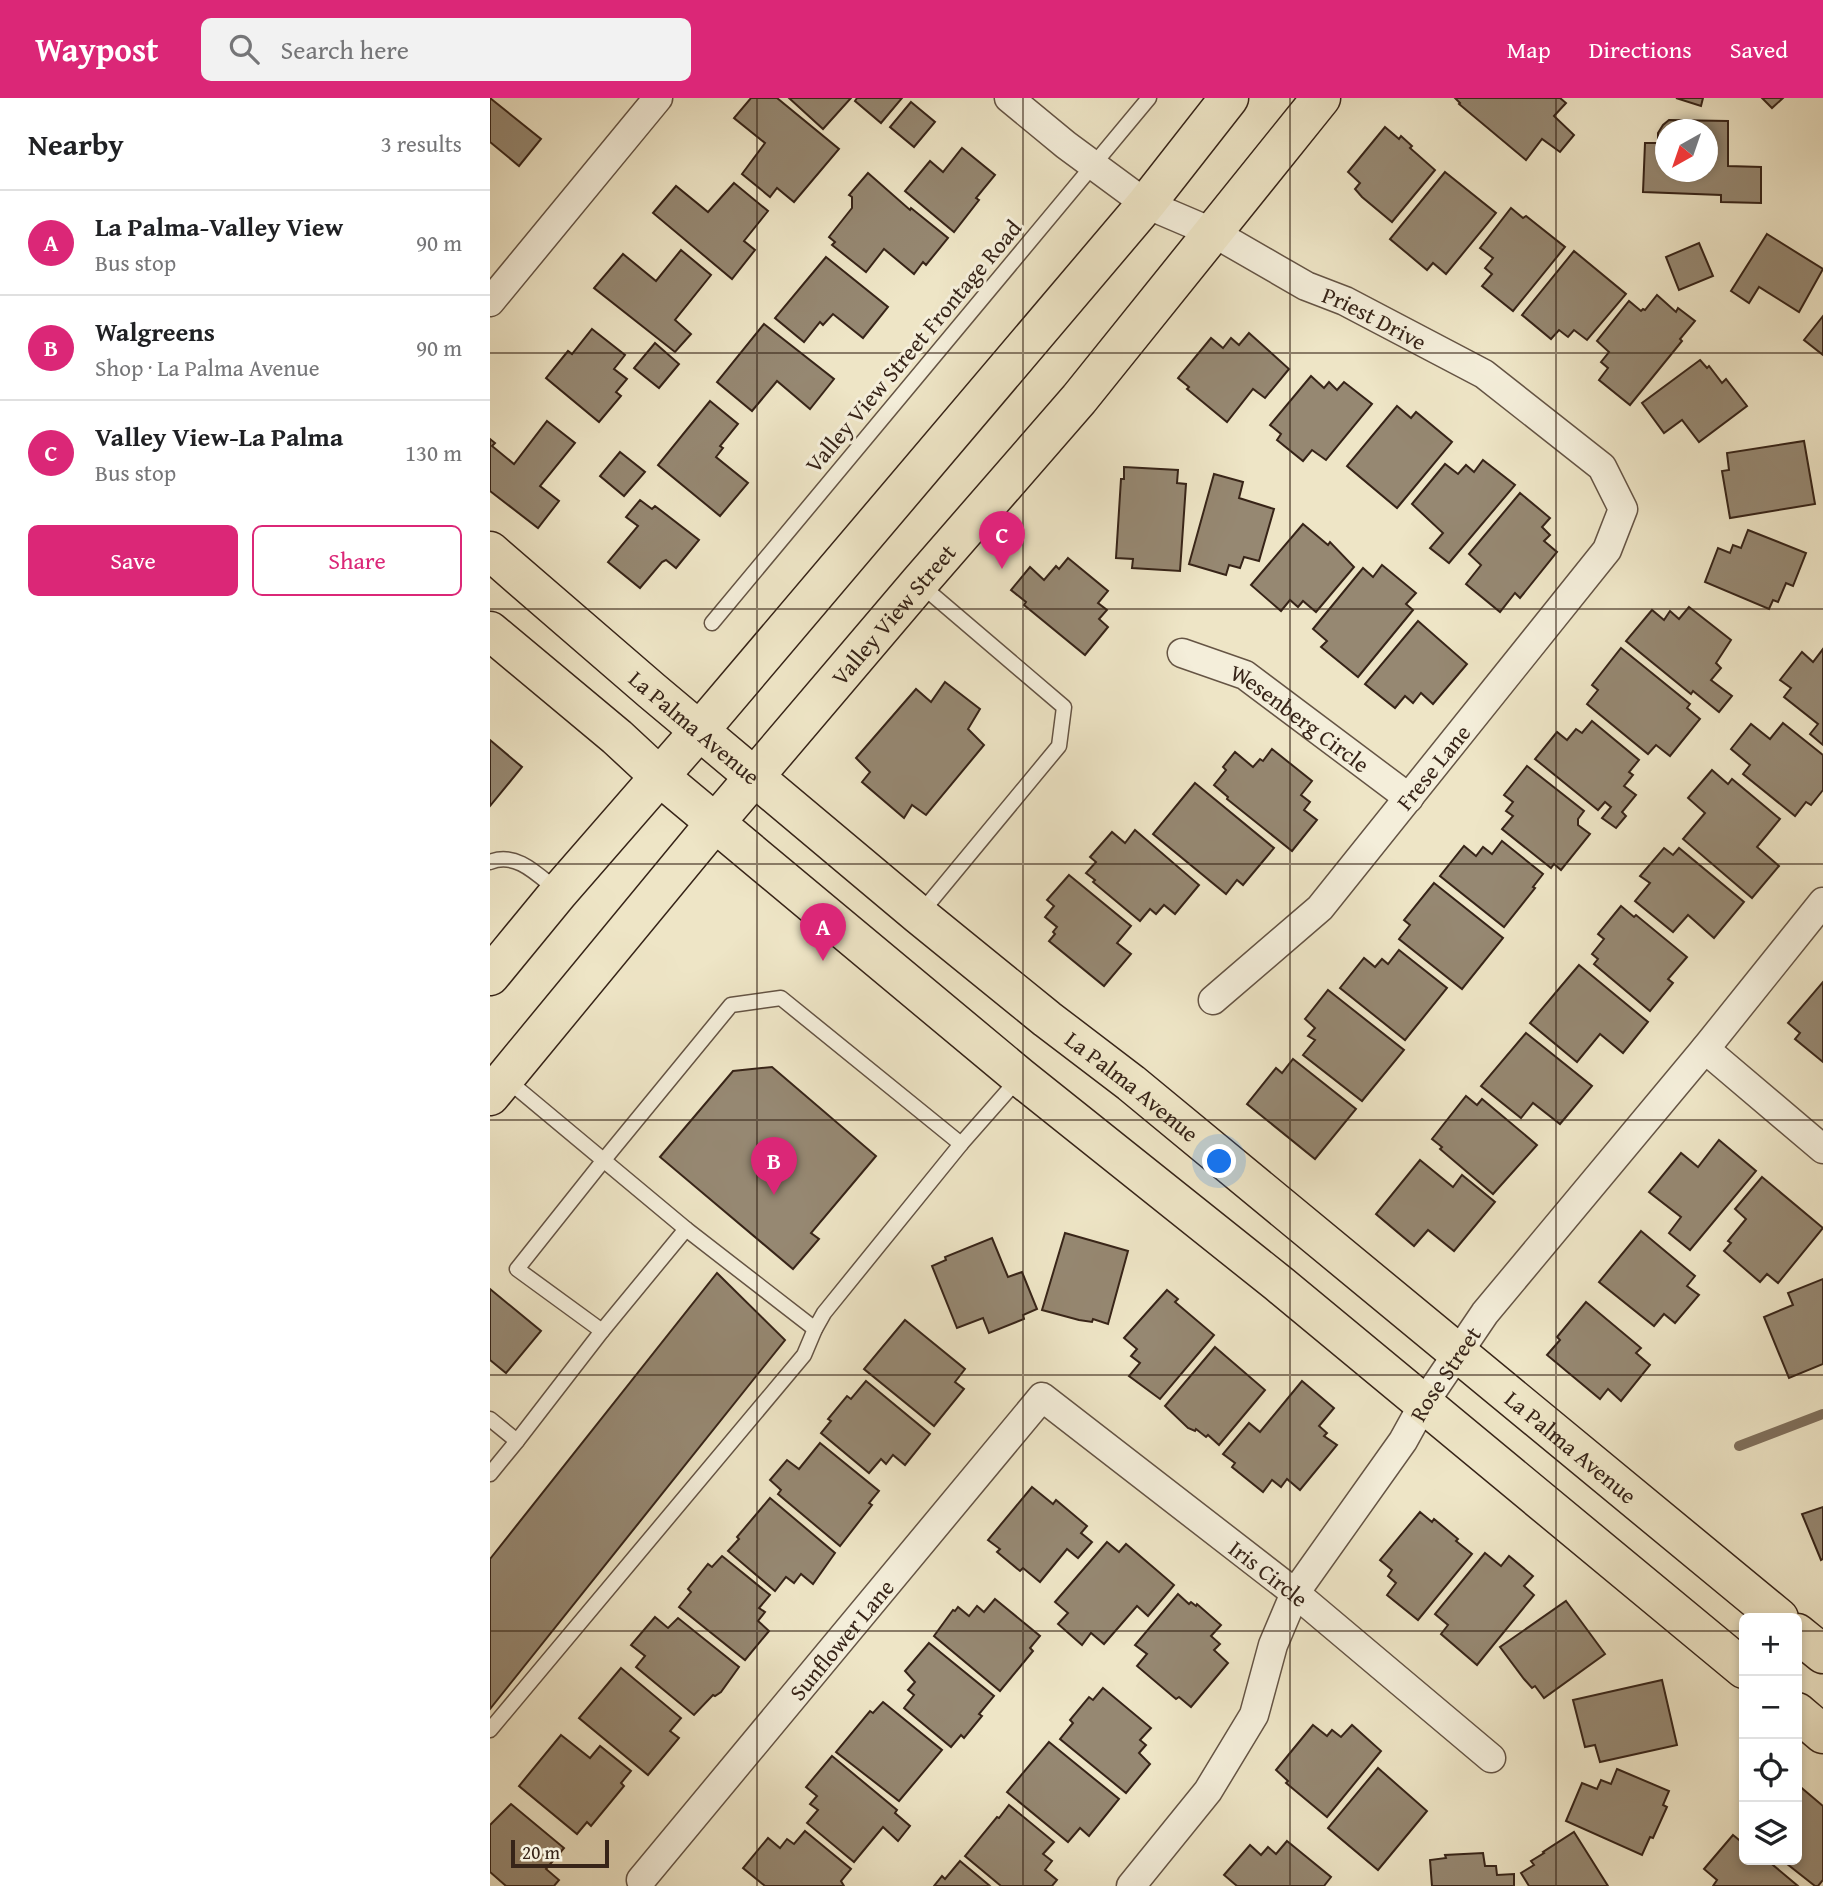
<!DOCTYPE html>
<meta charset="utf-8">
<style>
body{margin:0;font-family:"Gentium Book Plus",serif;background:#f2f2f2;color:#202124}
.controls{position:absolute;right:21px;bottom:21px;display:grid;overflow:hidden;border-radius:10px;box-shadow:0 4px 10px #0003}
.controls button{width:63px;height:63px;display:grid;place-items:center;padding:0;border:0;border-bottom:2px solid #e0e0e0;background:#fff;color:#202124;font:35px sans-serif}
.compass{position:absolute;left:1165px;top:21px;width:63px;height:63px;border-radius:50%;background:#fff;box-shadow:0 4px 10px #0003;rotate:220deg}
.scale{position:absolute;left:21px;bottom:18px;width:98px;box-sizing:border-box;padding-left:7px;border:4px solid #372418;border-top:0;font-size:19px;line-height:24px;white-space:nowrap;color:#372418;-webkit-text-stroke:5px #f4eeda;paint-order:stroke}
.you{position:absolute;left:730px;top:1064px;width:24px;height:24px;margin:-18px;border:5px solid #fff;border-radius:50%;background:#1a73e8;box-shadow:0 0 0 10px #1a73e833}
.badge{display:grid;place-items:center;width:46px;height:46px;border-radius:50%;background:#db2777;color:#fff;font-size:23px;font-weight:700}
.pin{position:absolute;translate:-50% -58px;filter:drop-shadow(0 2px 4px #0008)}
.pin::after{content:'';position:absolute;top:37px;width:24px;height:21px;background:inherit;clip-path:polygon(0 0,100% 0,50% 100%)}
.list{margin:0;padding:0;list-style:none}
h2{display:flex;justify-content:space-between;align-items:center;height:91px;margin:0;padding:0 28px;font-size:30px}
h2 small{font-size:23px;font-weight:400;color:#757577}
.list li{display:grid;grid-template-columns:46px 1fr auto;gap:21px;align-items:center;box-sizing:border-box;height:105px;padding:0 28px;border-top:2px solid #e0e0e0}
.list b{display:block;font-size:26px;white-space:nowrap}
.list p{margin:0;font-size:23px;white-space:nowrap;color:#757577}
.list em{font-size:23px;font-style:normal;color:#757577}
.actions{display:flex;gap:14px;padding:21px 28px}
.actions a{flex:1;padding:16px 0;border:2px solid #db2777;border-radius:10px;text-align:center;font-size:24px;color:#db2777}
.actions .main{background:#db2777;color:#fff}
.icon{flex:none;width:38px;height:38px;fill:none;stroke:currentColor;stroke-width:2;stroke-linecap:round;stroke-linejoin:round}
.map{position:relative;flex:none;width:1333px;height:1788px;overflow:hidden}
header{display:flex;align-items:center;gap:42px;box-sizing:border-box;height:98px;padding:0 35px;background:#db2777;color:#fff}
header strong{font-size:33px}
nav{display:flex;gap:38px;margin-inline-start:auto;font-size:24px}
.search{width:490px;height:63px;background:#f2f2f2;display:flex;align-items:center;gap:18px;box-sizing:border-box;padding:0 24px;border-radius:10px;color:#757577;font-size:26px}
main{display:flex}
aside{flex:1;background:#fff}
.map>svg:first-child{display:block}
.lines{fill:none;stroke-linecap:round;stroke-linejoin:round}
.stream{stroke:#80705d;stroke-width:10}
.building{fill:#968872;stroke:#372418;stroke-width:2;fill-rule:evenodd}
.lane-casing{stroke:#655444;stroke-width:17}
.street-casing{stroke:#655444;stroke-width:31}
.primary-casing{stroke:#372418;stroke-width:41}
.lane{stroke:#f4eeda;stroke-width:14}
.street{stroke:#f4eeda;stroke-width:28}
.primary{stroke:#eee5c6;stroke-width:38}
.grid{fill:none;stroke:#372418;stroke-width:2;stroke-opacity:0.55}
.labels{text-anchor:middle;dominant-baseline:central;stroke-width:6;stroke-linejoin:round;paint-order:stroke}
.street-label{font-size:23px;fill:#372418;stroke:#f4eeda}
</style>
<header>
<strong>Waypost</strong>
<div class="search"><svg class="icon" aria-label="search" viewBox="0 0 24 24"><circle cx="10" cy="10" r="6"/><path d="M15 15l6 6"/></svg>Search here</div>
<nav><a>Map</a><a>Directions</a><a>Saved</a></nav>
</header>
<main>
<aside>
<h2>Nearby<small>3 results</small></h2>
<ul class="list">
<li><span class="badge">A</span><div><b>La Palma-Valley View</b><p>Bus stop</p></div><em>90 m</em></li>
<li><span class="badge">B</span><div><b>Walgreens</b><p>Shop · La Palma Avenue</p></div><em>90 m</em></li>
<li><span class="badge">C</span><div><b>Valley View-La Palma</b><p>Bus stop</p></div><em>130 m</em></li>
</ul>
<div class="actions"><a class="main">Save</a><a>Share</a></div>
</aside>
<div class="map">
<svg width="1333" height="1788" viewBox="0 0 1333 1788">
<rect width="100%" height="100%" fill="#eee5c6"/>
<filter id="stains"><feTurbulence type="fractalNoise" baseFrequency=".00286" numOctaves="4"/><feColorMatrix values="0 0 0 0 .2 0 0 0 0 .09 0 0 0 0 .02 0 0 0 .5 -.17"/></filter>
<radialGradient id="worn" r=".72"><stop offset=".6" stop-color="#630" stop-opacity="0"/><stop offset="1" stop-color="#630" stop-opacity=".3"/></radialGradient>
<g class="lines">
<path class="stream" d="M1249,1348L1333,1316"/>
</g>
<g class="building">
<path d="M0,0L51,41L29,68L0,44Z"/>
<path d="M261,0H287L349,51L304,104L287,90L280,99L252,76L275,45L244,20Z"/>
<path d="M299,0H361L333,31Z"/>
<path d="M367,0H412L391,25L365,3Z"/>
<path d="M965,0H1070L1076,5L1064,18L1084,37L1070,54L1052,41L1036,62L969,6L970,5Z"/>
<path d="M1186,0H1213L1211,8Z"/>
<path d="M1272,0H1293L1282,10Z"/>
<path d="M421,4L445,24L424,49L400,29Z"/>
<path d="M1179,22L1238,23V68L1271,69V105L1231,104V97L1153,94L1155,45H1168V35L1173,27ZM1176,32H1218V74H1176Z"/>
<path d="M895,29L909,41L911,38L922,48L920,50L945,72L902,124L872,99L865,91L870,85L858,74Z"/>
<path d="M472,50L505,77L486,100L489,102L464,134L415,93L440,63L453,74Z"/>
<path d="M955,74L1006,115L956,176L943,165L937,172L900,141Z"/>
<path d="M378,75L420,112L421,110L458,140L436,167L433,164L424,176L394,151L376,174L342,147L345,144L339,139L362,110V99L359,97Z"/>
<path d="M244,85L278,113L254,143L265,152L242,181L163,115L186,88L218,114Z"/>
<path d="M1021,110L1033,120L1036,118L1075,149L1023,213L992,188L1002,176L995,170L1003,160L990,150Z"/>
<path d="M1277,136L1333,171L1309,214L1269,189L1259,205L1241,193Z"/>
<path d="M1209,145L1223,178L1189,192L1176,159Z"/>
<path d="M191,152L221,177L185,222L201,236L185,254L104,190L133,156L166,183Z"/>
<path d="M1084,153L1136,196L1097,242L1084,232L1078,239L1069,232L1061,241L1032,217Z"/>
<path d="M336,159L398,209L373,240L343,216L333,227L330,224L314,244L285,220Z"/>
<path d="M1167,197L1186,214L1188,210L1205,223L1190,241L1192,243L1140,307L1109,282L1118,270L1111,264L1119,254L1107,243L1139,203L1151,213L1153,211L1155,212Z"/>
<path d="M1333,218V257L1314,242Z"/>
<path d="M274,226L344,281L320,311L287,283L262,313L227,284Z"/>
<path d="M102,231L135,257L124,271L137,281L126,294L131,298L109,324L56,280L78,253L82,256Z"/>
<path d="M759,235L799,271L775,300L763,291L737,324L697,291L699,289L688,280L721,240L733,250L741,240L749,247Z"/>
<path d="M165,245L189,266L169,290L144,270Z"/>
<path d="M1210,262L1217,270L1219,268L1232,285L1236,281L1257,308L1209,344L1192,322L1174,335L1152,305Z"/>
<path d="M821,278L834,290L839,284L847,292L854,284L882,306L836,362L822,352L813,363L787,342L791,336L780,327Z"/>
<path d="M220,303L248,326L230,348L233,350L226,359L258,385L230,418L168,367Z"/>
<path d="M907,308L921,320L926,314L962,344L907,410L857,368Z"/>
<path d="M57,323L85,345L50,388L69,403L48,430L0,393V341L5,345L2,348L24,366Z"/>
<path d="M1314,343L1325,406L1240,420L1232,373L1239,372L1237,355Z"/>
<path d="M130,354L155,374L134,398L110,378Z"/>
<path d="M993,362L1025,387L959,465L940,450L953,435L922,406L955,366L968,376L976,367L984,374Z"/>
<path d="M634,369L688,372L687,385L696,386L690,473L642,470L643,461L626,460L631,381H634Z"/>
<path d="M724,376L753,384L749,400L784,411L769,463L754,459L750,470L739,467L736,477L699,466Z"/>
<path d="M1030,395L1060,420L1052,429L1060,437L1054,443L1067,454L1030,500L1025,495L1010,514L976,486L991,467L979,456Z"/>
<path d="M150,402L162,411L165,408L209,442L186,470L176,462L172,464L150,490L118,464L148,428L136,419Z"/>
<path d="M813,426L838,447L840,444L864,469L826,514L813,503L808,509L800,502L791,513L761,487Z"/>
<path d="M1258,432L1316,455L1303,488L1296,485L1288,504L1283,502L1279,511L1215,484L1228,450L1240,455L1243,447L1251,450Z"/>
<path d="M578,460L618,493L608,505L617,512L609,521L618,529L595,557L534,507L536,504L521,492L540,469L554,482L566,468L569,471Z"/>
<path d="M892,467L926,495L916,506L923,512L868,579L831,549L837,543L823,531L873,470L883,479Z"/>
<path d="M1199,509L1241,542L1226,565L1231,570L1221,582L1242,598L1229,614L1203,593L1201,596L1136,543L1162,512L1174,522L1180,513L1189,521Z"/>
<path d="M928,523L977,566L943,606L931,595L923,605L915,598L905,610L875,586Z"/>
<path d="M1131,550L1200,606L1197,610L1210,621L1180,658L1166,647L1158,656L1097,606L1108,592L1102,587Z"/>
<path d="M1333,551V647L1320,636L1328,626L1294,599L1301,590L1290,582L1312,554L1323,564Z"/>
<path d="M455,584L490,611L478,631L494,647L436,717L422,707L414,720L372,684L380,674L366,660L426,591L441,604Z"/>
<path d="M1102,623L1149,662L1139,674L1143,677L1134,688L1146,697L1132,714L1136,718L1126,730L1112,720L1121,709L1115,704L1108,712L1045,661L1067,634L1077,642L1086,631L1092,635Z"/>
<path d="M1293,625L1333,657V692L1321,707L1316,704L1305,718L1253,676L1260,667L1241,651L1261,626L1280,641Z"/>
<path d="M0,642L32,669L0,708Z"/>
<path d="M782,651L822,683L811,697L820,704L814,712L827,722L802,753L737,701L738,699L724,687L736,672L733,669L745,654L763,669L770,661L773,663Z"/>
<path d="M1037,668L1094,713L1088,721V727L1100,736L1071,772L1064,766L1061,770L1012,731L1023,718L1016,713L1023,704L1014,697Z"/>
<path d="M1222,672L1238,686L1242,681L1290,721L1267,749L1289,768L1262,800L1193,741L1215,715L1198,700Z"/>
<path d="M705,685L784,750L753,787L747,782L736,796L663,736Z"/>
<path d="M645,732L709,787L685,816L674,807L666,816L660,811L650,823L603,784L605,782L596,775L606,764L600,759L622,734L635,745Z"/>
<path d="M1012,743L1053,776L1043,789L1045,790L1014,829L950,778L974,748L986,758L993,749L1002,756Z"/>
<path d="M1174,750L1183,757L1189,750L1254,804L1224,840L1198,817L1183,834L1145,803L1160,785L1150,778Z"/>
<path d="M579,777L641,828L627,845L641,856L614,888L559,843L565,836L563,834L567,829L555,819L564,808L557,802Z"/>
<path d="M944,785L1013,840L972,891L909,841L920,827L914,822Z"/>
<path d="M1131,808L1144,819L1146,817L1197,859L1178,881L1183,885L1160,913L1104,866L1108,861L1102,856L1114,841L1108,836Z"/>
<path d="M909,852L957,890L915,942L850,890L874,860L885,869L892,861L898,866Z"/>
<path d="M1089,867L1158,924L1133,955L1110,936L1087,964L1040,925Z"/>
<path d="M1333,884V964L1305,941L1310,935L1298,925Z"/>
<path d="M838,892L914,952L872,1003L813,957L825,942L818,938L825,930L815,921Z"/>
<path d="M1036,935L1102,988L1070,1026L1043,1005L1031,1020L991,988Z"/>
<path d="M803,961L866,1011L825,1061L757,1006L786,970L792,975Z"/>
<path d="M282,969L386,1058L321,1135L329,1141L303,1171L170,1059L243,973Z"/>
<path d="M976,998L987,1007L992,1001L1047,1047L1003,1096L950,1051L952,1049L942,1041Z"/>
<path d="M1229,1042L1266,1073L1200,1152L1179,1135L1191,1119L1159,1094L1191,1055L1208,1069Z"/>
<path d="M930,1062L963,1089L972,1077L1005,1104L964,1153L938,1132L924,1148L886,1116Z"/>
<path d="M1272,1079L1333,1130L1288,1185L1277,1176L1270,1184L1234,1153L1241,1145L1238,1143L1256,1121L1245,1111Z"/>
<path d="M1151,1133L1205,1178L1197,1188L1209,1197L1185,1225L1174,1216L1164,1228L1109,1184Z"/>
<path d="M575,1135L638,1153L618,1226L603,1221L602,1224L589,1222L552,1212Z"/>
<path d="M502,1140L518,1179L532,1174L547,1211L533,1217L534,1221L499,1235L493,1220L467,1230L442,1168L456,1162L455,1159Z"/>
<path d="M227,1175L295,1242L0,1611V1461Z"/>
<path d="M1333,1181V1266L1299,1280L1274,1219L1303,1207L1298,1195Z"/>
<path d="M0,1191L51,1233L16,1275L0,1262Z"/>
<path d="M677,1192L688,1201L685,1204L724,1237L670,1301L639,1278L650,1265L641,1258L647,1251L634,1240Z"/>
<path d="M1096,1204L1151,1250L1146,1255L1160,1267L1131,1303L1118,1291L1110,1301L1057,1257L1070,1242L1067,1239Z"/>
<path d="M415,1222L475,1271L465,1284L474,1291L444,1328L374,1271Z"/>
<path d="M725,1249L775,1292L729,1347L718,1337L716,1339L706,1331L705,1333L698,1330L675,1308Z"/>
<path d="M376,1283L440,1336L415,1367L403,1357L396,1366L391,1361L379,1375L331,1335L341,1323L338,1321L357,1298L361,1301Z"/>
<path d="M812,1283L844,1310L829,1328L837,1335L834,1338L847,1347L810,1392L797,1381L791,1389L782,1382L773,1394L742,1369L745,1365L733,1356L759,1325L770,1334Z"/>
<path d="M330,1345L389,1393L379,1405L382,1407L350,1448L288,1396L291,1392L280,1382L297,1362L309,1371Z"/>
<path d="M542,1389L563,1406L566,1402L597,1428L591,1435L602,1444L588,1460L577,1451L550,1484L533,1470L530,1473L507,1454L510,1451L498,1442Z"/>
<path d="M280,1400L345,1455L323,1486L311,1476L304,1485L296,1479L285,1493L238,1453L249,1441L247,1439Z"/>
<path d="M1333,1409V1461L1331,1462L1312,1416Z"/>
<path d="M930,1414L942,1424L944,1421L968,1441L966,1443L982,1456L928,1522L897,1497L906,1485L898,1478L902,1472L890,1462Z"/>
<path d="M617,1444L629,1454L636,1446L684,1487L658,1518L647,1508L614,1546L601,1535L592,1547L568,1526L578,1515L565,1504Z"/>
<path d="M995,1455L1011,1468L1019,1458L1043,1478L1034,1488L1044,1497L987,1567L951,1536L958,1527L945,1516Z"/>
<path d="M232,1458L280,1497L269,1510L275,1514L268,1523L279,1533L255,1562L189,1509L201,1494L198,1491L218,1466L222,1469Z"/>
<path d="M688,1496L699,1506L701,1504L706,1508L707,1506L731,1527L721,1538L730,1546L724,1552L738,1565L701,1609L689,1599L686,1601L647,1568L657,1556L645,1547Z"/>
<path d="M505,1501L550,1538L540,1550L543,1553L510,1593L444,1538L463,1512L465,1513L468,1509L479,1518L487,1508L494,1514Z"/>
<path d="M1076,1503L1115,1556L1054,1600L1045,1588L1042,1590L1034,1581L1010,1549Z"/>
<path d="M165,1519L178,1530L188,1520L249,1569L231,1594L225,1598L223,1597L204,1617L146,1569L155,1558L141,1547Z"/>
<path d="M439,1545L504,1598L489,1616L492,1618L474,1640L471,1637L461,1649L414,1610L424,1597L418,1592L425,1584L415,1573Z"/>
<path d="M131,1570L191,1620L180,1633L189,1640L158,1677L89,1620Z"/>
<path d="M1172,1582L1187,1647L1110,1664L1105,1647L1095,1649L1083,1602Z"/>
<path d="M613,1590L661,1630L650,1642L656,1647L649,1655L660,1666L636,1695L570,1641L583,1625L580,1622L599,1599L603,1602Z"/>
<path d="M393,1604L452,1652L409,1703L346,1654L380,1613L383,1615Z"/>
<path d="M823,1627L837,1638L842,1632L851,1639L862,1627L891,1653L837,1719L796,1685L798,1683L786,1672Z"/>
<path d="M71,1637L100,1660L110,1648L141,1673L131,1685L134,1688L101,1728L97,1724L87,1736L29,1688Z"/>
<path d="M559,1644L629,1701L599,1738L590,1730L578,1744L517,1694Z"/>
<path d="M342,1658L407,1712L405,1715L420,1728L408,1743L393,1729L364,1764L317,1725L328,1712L320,1706L327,1698L316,1689Z"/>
<path d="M888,1670L937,1713L888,1772L838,1730Z"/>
<path d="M1127,1671L1179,1693L1173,1707L1177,1709L1163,1740L1160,1739L1152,1757L1076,1723L1092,1685L1107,1691L1111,1682L1121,1686Z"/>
<path d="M1307,1686L1333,1708V1782L1328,1788H1325L1292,1762H1307Z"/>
<path d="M21,1706L74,1750L56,1771L69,1782L64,1788H16L0,1774V1727Z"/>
<path d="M519,1707L564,1744L553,1756L562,1763L555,1772L567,1782L562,1788H511L475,1758L507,1719L509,1720Z"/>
<path d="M315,1733L361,1771L351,1783L354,1788H275L253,1770L278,1740L290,1750L297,1741L304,1746Z"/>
<path d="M1084,1734L1118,1788H1039L1031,1775L1044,1767L1041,1763L1054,1755L1053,1754Z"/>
<path d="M1243,1737L1254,1746V1762H1277L1308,1788H1223L1227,1782L1214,1771Z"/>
<path d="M797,1743L841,1779L834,1788H747L734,1777L760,1747L771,1757L778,1749L786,1756Z"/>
<path d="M993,1755L995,1768H1006L1007,1777L1024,1776V1788H942L940,1762L956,1760L955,1757Z"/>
<path d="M470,1763L500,1788H444L452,1778L455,1781Z"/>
</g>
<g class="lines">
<defs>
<g id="lane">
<path d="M222,525L659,0"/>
<path d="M0,764C26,753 48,777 68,793"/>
<path d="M430,816L569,648L574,609L431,487"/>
<path d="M16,981L196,1131L325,1231"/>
<path d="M112,1233L27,1171L113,1063L241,907L291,900L471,1046L529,980"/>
<path d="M0,1321L27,1343L0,1376"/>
<path d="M27,1343L112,1233L196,1131"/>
<path d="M0,1632L314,1257L325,1231L334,1215L471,1046"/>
</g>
<g id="street">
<path id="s1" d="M519,0L576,47L656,106L724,135L816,188L855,203L994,276L1112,369L1133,411L1117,452L830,810L723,902"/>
<path d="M0,204L168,0"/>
<path id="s2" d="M692,555L755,577L919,700"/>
<path d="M1215,951L1333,1051"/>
<path id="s3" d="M151,1782L552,1299L805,1495L1001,1660"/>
<path id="s4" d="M641,1788L718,1693L764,1617L783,1547L805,1495L913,1343L934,1305L995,1215L1215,951L1333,804"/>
</g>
<g id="primary">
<path id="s5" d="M0,453L162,593L429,817L557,921L641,985L1289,1520"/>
<path d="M0,533L127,639L169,678L530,979L788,1185L1254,1571"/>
<path d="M0,878L69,794L210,632L656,106L739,0"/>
<path id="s6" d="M0,998L225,725L429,485L589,301L831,0"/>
<path d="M1307,1535L1333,1556"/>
<path d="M1307,1614L1333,1636"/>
</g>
</defs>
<use href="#lane" class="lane-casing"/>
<use href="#street" class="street-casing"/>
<use href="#primary" class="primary-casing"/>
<use href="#lane" class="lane"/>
<use href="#street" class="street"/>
<use href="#primary" class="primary"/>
</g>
<path class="grid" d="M267,0V1788M533,0V1788M800,0V1788M1066,0V1788M0,255H1333M0,511H1333M0,766H1333M0,1022H1333M0,1277H1333M0,1533H1254M1307,1533H1333"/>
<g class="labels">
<g class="street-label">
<text stroke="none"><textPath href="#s1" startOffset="429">Priest Drive</textPath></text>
<text transform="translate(423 248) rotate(-50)">Valley View Street Frontage Road</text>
<text stroke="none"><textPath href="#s6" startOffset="628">Valley View Street</textPath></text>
<text stroke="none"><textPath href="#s2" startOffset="136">Wesenberg Circle</textPath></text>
<text stroke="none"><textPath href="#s5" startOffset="270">La Palma Avenue</textPath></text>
<text transform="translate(943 669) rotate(-51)">Frese Lane</text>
<text stroke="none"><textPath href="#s5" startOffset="836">La Palma Avenue</textPath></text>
<text stroke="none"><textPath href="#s4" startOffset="606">Rose Street</textPath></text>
<text stroke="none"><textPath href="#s5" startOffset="1404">La Palma Avenue</textPath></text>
<text stroke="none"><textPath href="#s3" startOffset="915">Iris Circle</textPath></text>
<text stroke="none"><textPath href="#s3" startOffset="313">Sunflower Lane</textPath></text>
</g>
</g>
<rect width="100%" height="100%" filter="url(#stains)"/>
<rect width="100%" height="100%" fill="url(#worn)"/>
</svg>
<div class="controls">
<button>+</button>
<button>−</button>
<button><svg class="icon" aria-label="locate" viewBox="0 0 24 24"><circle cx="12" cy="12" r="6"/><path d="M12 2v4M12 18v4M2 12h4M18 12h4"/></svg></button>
<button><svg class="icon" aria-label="layers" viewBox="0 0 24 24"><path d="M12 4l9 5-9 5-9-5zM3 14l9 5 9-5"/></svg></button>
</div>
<svg class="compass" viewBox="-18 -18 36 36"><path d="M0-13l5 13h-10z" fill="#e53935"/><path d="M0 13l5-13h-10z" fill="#757577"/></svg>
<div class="scale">20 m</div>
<div class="you"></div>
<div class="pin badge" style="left:333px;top:863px">A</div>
<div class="pin badge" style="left:284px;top:1097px">B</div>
<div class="pin badge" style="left:512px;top:471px">C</div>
</div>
</main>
